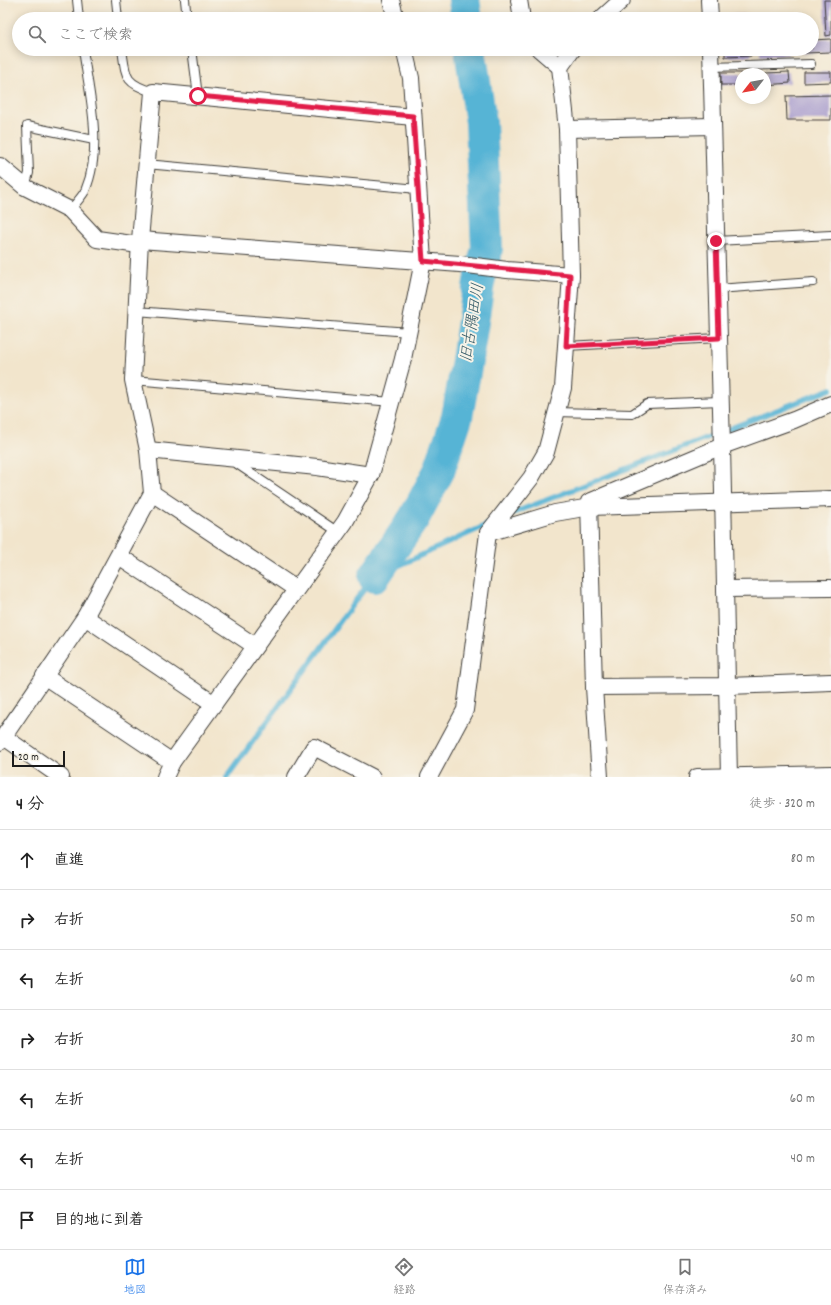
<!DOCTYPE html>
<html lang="ja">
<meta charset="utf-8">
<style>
body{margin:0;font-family:Dekko,"Klee One",sans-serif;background:#f6f6f6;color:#222}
.compass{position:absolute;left:735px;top:68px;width:36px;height:36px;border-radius:50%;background:#fff;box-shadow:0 2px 10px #0003;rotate:239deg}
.scale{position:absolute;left:12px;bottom:10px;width:53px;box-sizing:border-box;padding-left:4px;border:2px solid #1c1c1c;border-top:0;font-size:11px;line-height:14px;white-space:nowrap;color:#1c1c1c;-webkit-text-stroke:3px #f7f3e8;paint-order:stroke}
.stop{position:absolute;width:12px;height:12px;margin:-9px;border:3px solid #e11d48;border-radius:50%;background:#fff}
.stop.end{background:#e11d48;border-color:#fff;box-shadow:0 1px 4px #0008}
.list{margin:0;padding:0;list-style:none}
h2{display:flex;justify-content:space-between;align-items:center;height:52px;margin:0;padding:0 16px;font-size:17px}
h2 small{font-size:13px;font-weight:400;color:#767676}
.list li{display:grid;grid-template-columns:26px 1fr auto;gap:12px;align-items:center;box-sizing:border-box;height:60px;padding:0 16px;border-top:1px solid #e0e0e0}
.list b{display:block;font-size:15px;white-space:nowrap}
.list em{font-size:13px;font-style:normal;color:#767676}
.icon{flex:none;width:22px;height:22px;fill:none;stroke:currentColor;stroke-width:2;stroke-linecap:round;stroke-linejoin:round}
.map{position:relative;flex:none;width:831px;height:777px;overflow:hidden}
.search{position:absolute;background:#fff;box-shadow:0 2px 10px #0003;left:12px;right:12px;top:12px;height:44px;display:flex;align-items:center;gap:10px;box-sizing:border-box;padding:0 14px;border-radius:22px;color:#767676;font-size:15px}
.sheet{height:472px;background:#fff}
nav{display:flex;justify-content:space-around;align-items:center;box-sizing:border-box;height:56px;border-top:1px solid #e0e0e0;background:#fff;font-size:11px;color:#767676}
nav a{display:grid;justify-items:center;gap:2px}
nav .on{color:#1a73e8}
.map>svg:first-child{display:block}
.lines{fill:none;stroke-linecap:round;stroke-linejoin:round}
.stream{stroke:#56b4d5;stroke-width:5.5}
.river{stroke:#56b4d5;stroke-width:32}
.building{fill:#a99dcd}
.service-casing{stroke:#3c3a36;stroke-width:10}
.minor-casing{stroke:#3c3a36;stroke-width:18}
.service{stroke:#fff;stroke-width:8}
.minor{stroke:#fff;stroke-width:16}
.route{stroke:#e11d48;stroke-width:5}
.labels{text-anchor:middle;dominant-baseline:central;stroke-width:4;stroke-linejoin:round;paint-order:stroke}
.water-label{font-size:16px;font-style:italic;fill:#335966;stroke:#f7f3e8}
</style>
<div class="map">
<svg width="831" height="777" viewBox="0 0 831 777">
<rect width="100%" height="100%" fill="#f7f3e8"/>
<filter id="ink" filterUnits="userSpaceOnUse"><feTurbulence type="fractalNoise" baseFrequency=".025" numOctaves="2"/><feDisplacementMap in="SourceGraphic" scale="8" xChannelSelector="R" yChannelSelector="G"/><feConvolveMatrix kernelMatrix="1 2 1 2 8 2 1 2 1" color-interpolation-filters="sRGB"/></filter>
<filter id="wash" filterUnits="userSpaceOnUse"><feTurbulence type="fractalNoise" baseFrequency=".012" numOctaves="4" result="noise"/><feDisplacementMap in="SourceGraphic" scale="16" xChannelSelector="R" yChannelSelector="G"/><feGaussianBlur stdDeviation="0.9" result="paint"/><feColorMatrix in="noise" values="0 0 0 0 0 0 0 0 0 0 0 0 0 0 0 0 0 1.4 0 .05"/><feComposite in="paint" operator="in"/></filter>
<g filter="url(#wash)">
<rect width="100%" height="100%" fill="#f2e5cc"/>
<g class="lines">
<g class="stream">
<path d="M508,515L831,389"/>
<path d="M227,777L358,597L374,577L489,524"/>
</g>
<g class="river">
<path d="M464,0L467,19"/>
<path d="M374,577L414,518L439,471L457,417L467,361L479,282L487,248L481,122L470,49"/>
</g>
</g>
<g id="blocks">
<g class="building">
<path d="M824,0H831V35L826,36Z"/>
<path d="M745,14V19H722V15Z"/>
<path d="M831,39V52L805,53V49H812V40Z"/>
<path d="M725,49H751V56L725,57Z"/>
<path d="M760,49H789L788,55H760Z"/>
<path d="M789,72L790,83L765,85V73Z"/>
<path d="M804,72H831V82L804,83Z"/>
<rect x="721" y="73" width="20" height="12"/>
<path d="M831,95V120H787L786,96Z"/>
</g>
</g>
</g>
<g filter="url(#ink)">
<use href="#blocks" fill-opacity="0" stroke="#3c3a36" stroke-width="1"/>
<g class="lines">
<defs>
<g id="service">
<path d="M77,0L79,19"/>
<path d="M116,0L118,19"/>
<path d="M185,0L187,19"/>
<path d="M122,49C126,77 124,83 153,92"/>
<path d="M192,49L198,96"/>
<path d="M711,67L811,64"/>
<path d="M146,164L418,189"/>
<path d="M25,187L29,173L27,126L94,140"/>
<path d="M70,210C75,204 81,198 85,191C104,147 89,94 83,49"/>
<path d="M716,241L831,235"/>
<path d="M717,289L813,282"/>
<path d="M136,311L409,332"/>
<path d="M566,346L719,338"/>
<path d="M133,380L392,402"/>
<path d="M556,412L632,414L647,404L720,401"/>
<path d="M234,462L338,532"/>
</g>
<g id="minor">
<path d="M391,0L396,19"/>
<path d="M519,0L522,19"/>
<path d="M709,0L710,19"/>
<path d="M601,19L622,0"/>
<path d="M539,49L560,67"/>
<path d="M711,49L722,446L729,777"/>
<path d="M567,129L713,126"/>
<path d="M0,166L25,187L70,210L97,239L139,245"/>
<path d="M140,240L460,264L507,270L571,275"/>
<path d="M148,450L317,467L371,475"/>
<path d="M152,493L296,589"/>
<path d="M488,533L555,513L590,507L831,499"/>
<path d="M119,556L255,646"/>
<path d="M725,589L831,588"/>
<path d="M85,617L214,704"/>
<path d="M44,676L172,762"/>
<path d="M594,687L728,686L831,682"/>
<path d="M4,737L61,777"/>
<path d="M0,742L85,617L152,493L148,450L133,380L140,240L153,92L413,117"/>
<path d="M165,777L172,762L345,522L371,475L403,359L423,261L411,78L404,49"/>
<path d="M296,777L314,747L372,777"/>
<path d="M429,777L465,710L488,533L531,478L546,452L563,388L571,275L567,129L560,67L573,49"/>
<path d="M600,777L594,687L589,502L722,446L794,420L831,404"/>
<path d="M697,777L831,774"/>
</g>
</defs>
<use href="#service" class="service-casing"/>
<use href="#minor" class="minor-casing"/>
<use href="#service" class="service"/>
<use href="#minor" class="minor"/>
</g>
</g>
<g class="lines" filter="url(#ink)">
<path class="route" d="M198,96L413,116L423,261L570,275L566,346L719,338L716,241"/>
</g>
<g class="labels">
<g class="water-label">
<text transform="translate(473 323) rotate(-81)">旧古隅田川</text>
</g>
</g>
</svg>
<svg class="compass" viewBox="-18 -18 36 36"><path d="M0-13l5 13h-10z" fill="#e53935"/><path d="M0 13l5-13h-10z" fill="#767676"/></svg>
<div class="scale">20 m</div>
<div class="stop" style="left:198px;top:96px"></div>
<div class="stop end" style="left:716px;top:241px"></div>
<div class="search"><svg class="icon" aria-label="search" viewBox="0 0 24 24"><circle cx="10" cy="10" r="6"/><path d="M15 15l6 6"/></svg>ここで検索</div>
</div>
<section class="sheet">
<h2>4 分<small>徒歩 · 320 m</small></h2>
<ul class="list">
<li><svg class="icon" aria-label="ahead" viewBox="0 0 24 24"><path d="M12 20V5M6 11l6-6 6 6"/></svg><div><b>直進</b></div><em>80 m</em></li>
<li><svg class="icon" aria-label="right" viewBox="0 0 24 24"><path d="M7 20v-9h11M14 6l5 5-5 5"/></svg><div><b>右折</b></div><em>50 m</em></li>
<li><svg class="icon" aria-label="left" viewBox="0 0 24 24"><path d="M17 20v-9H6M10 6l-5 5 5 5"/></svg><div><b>左折</b></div><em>60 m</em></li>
<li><svg class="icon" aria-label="right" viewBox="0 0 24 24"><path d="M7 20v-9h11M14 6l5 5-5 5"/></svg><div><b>右折</b></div><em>30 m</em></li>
<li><svg class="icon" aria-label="left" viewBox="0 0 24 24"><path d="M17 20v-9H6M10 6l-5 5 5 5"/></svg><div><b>左折</b></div><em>60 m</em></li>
<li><svg class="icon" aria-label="left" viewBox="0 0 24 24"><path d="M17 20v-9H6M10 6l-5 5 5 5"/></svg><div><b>左折</b></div><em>40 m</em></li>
<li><svg class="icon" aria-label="arrive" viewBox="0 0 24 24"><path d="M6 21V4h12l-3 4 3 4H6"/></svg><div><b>目的地に到着</b></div></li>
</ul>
</section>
<nav>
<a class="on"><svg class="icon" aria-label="map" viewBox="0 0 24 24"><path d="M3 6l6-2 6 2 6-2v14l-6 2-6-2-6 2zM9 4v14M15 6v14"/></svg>地図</a>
<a><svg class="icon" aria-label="directions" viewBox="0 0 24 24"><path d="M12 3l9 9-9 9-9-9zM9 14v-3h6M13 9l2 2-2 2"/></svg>経路</a>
<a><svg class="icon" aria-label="saved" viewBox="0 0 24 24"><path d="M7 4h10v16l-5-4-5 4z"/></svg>保存済み</a>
</nav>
